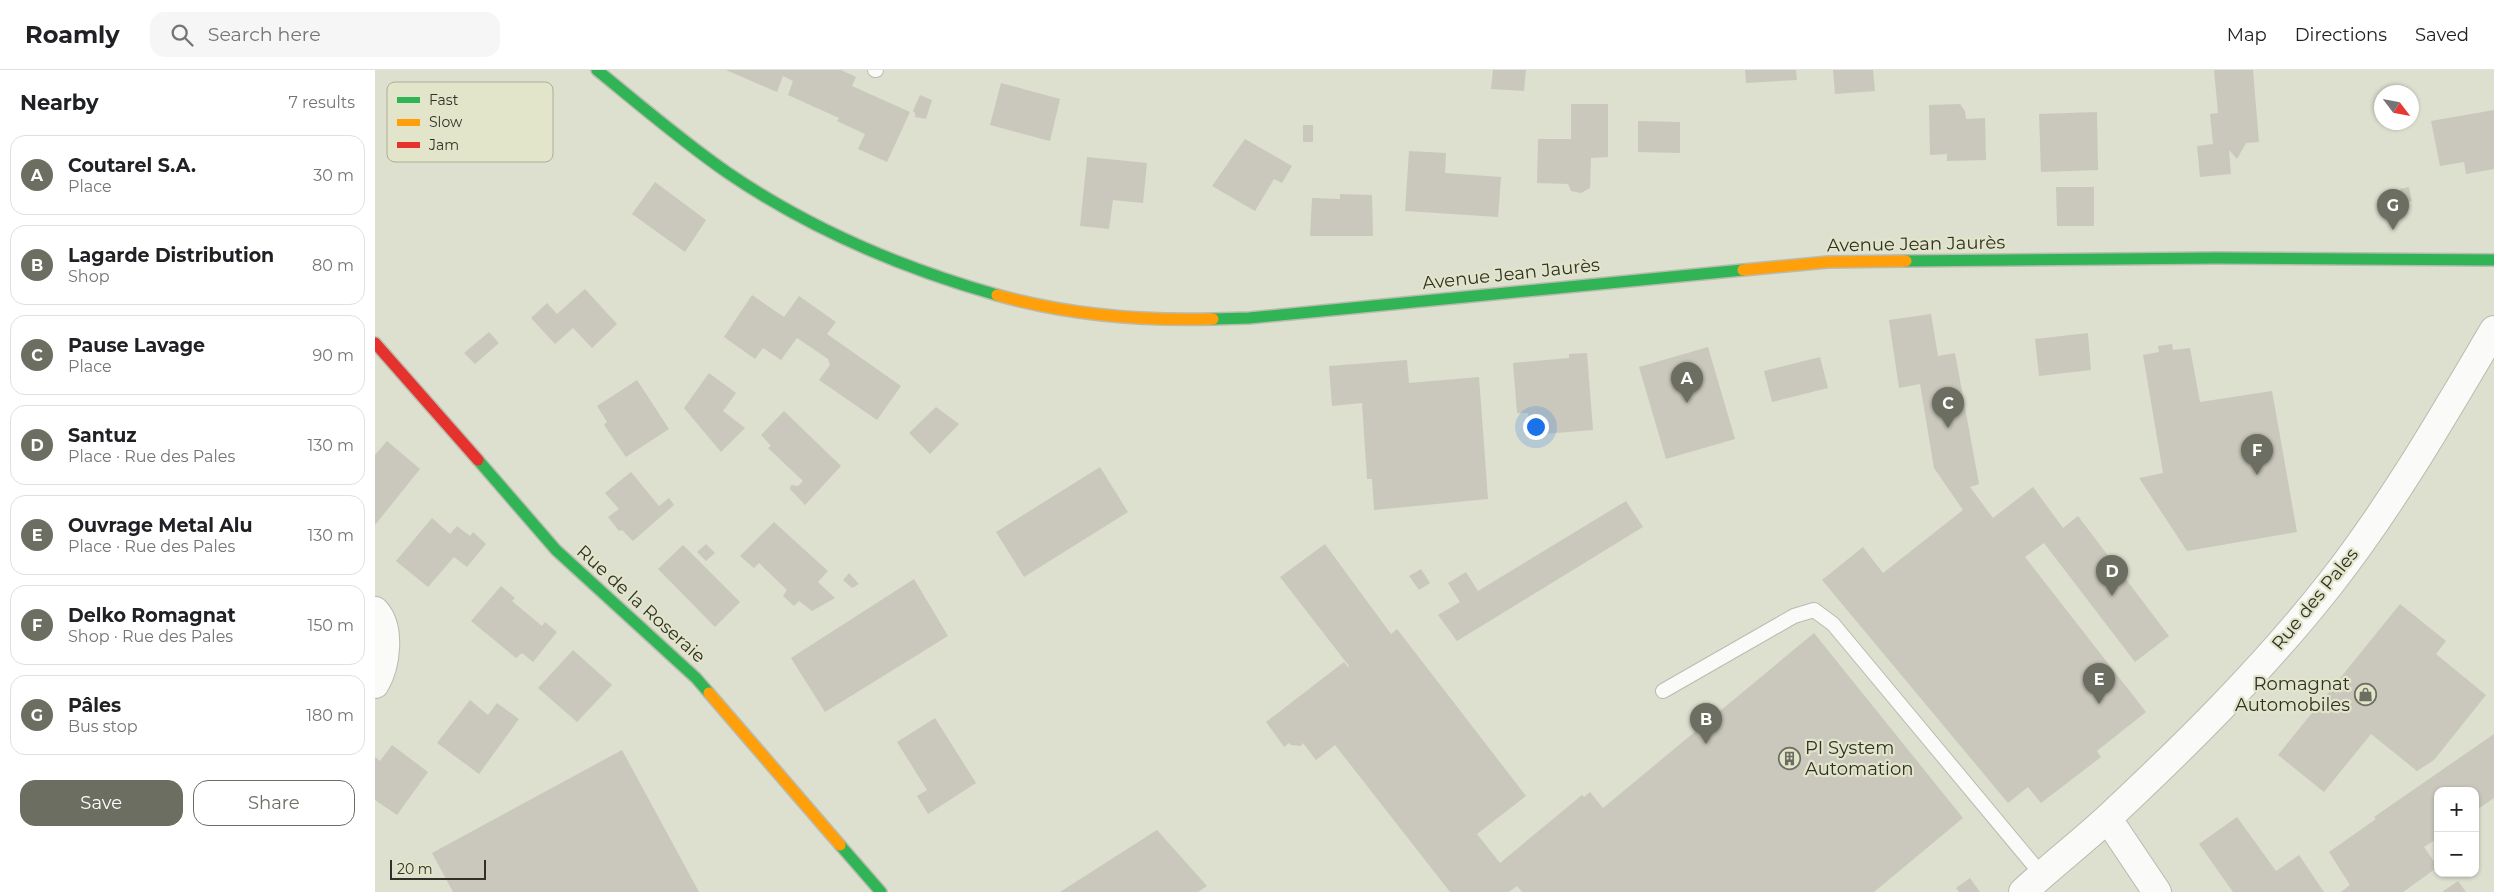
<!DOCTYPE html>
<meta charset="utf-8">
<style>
body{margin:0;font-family:Montserrat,sans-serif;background:#f6f6f6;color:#202124}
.controls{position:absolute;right:15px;bottom:15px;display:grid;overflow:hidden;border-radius:10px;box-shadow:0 1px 4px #0004}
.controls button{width:45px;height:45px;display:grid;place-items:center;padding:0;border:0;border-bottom:1px solid #e0e0e0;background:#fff;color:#202124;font:25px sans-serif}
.compass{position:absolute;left:1999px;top:15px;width:45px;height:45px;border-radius:50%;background:#fff;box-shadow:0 1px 4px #0004;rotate:122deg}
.scale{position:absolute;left:15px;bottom:12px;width:96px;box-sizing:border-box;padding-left:5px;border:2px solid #2f3126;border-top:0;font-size:14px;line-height:18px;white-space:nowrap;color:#2f3126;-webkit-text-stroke:4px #e2e5c9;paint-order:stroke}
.you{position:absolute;left:1160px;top:356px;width:18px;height:18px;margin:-12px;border:4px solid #fff;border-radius:50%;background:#1a73e8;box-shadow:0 0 0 8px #1a73e833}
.badge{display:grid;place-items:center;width:32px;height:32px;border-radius:50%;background:#6c6e61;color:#fff;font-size:16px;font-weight:700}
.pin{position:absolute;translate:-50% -41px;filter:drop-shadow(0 1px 2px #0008)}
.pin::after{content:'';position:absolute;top:26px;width:18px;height:15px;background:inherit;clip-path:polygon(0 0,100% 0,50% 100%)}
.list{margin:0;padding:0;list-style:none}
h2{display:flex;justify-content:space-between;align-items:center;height:65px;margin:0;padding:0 20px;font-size:21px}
h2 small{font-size:16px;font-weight:400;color:#757577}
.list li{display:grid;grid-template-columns:32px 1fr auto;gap:15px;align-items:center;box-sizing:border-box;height:80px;margin:0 10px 10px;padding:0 10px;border:1px solid #e0e0e0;border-radius:15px}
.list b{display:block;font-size:19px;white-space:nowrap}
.list p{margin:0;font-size:16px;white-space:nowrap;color:#757577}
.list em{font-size:16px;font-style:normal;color:#757577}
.actions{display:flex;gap:10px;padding:15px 20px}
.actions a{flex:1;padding:11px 0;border:1px solid #6c6e61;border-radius:15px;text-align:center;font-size:18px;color:#6c6e61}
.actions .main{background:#6c6e61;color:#fff}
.icon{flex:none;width:28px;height:28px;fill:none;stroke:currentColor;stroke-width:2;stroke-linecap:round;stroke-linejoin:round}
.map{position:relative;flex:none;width:2119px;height:822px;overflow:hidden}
header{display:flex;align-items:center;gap:30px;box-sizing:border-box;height:70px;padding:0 25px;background:#fff;border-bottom:1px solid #e0e0e0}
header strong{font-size:24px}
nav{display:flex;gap:28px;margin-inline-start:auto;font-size:18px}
.search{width:350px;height:45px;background:#f6f6f6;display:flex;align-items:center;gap:12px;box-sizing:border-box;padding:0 18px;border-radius:15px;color:#757577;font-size:19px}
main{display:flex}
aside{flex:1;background:#fff}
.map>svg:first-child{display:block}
.building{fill:#cac8bc}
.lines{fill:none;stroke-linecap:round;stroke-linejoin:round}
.lane-casing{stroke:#b9bbaf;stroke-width:16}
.street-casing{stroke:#b9bbaf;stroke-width:30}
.fast-casing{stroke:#b9bbaf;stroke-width:14}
.slow-casing{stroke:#b9bbaf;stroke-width:14}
.jam-casing{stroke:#b9bbaf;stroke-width:14}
.lane{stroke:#fafaf8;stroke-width:14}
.street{stroke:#fafaf8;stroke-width:28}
.fast{stroke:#30b455;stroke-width:11}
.slow{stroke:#ff9f0a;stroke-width:11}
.jam{stroke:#e5322d;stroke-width:11}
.labels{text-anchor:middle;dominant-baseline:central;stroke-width:4.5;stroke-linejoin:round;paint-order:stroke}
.street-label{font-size:18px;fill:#2f3126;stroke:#e2e5c9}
.poi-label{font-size:18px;fill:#2f3126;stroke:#e2e5c9;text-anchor:end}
.key{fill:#e2e5c9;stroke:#acaf98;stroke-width:1}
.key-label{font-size:14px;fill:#2f3126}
</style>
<header>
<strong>Roamly</strong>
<div class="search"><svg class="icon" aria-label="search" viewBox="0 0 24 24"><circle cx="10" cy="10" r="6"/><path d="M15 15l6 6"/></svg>Search here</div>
<nav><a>Map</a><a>Directions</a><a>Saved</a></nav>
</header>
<main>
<aside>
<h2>Nearby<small>7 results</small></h2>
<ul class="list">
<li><span class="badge">A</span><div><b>Coutarel S.A.</b><p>Place</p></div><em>30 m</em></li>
<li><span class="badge">B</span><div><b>Lagarde Distribution</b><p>Shop</p></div><em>80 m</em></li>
<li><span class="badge">C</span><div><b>Pause Lavage</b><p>Place</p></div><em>90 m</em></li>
<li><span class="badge">D</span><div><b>Santuz</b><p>Place · Rue des Pales</p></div><em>130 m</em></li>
<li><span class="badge">E</span><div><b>Ouvrage Metal Alu</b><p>Place · Rue des Pales</p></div><em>130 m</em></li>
<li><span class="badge">F</span><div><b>Delko Romagnat</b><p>Shop · Rue des Pales</p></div><em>150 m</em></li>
<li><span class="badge">G</span><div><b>Pâles</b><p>Bus stop</p></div><em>180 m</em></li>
</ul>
<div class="actions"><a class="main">Save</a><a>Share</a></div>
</aside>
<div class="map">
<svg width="2119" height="822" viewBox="0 0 2119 822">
<rect width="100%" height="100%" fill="#dddfcf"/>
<g class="building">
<path d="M351,0H466L481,7L477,16L535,42L512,92L483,79L490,64L462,51L464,48L413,25L418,11L408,6L402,22Z"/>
<path d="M1118,0H1151L1149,21L1116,19Z"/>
<path d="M1370,0H1421L1422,10L1371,13Z"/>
<path d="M1458,0H1498L1500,21L1460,24Z"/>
<path d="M1839,0H1878L1884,72L1871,73L1862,89L1854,80L1856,104L1825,107L1822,76L1838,74L1835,44L1843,43Z"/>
<path d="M626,13L685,29L675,71L615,55Z"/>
<path d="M545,25L557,30L551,49L540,47V43L538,41Z"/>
<path d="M1196,34H1233V87L1216,88L1215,118L1206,123L1196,121L1193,114L1162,113L1163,69H1196Z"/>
<path d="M1585,34L1590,41L1591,49L1610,48L1611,90L1572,91V84L1555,85L1554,35Z"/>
<path d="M2119,40V99L2091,104L2089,92L2065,96L2056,51Z"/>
<path d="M1722,42L1723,100L1666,102L1664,44Z"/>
<path d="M1263,51L1305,52V83L1263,82Z"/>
<rect x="928" y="55" width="10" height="17"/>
<path d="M870,69L917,96L907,113L899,109L880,141L837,116Z"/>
<path d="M1034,81L1071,83L1070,103L1126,107L1123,147L1030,141Z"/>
<path d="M712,87L772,93L768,133L738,130L734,159L705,156Z"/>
<path d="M280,112L331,150L310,182L257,144Z"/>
<path d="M1681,117H1719V156H1682Z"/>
<path d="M2034,117L2037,131L2026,133L2025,119Z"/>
<path d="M965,124L997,125L998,166H935L937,128L965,129Z"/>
<path d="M210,219L242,254L217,278L198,258L180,274L156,248L172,233L182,244Z"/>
<path d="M377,225L409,247L424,226L461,252L452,264L526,316L502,350L444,310L455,295L453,289L422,268L406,290L388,278L380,289L349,267Z"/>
<path d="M1556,244L1563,286L1580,283L1604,414L1595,417L1618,448L1658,417L1688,458L1703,446L1794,566L1760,592L1669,473L1650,487L1771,642L1722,681L1726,687L1666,733L1653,717L1633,733L1447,510L1488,477L1508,503L1588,440L1559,398L1545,314L1524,318L1514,250Z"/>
<path d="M114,262L124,273L100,294L89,283Z"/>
<path d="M1713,263L1716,300L1664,306L1660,269Z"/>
<path d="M1797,274L1798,280L1815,278L1825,332L1897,321L1922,462L1812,481L1764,408L1788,403L1768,285L1784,282L1783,276Z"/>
<path d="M1333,277L1360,369L1291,389L1264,297Z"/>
<path d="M1212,283L1218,360L1156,365L1153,343H1142L1138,293L1194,288V284Z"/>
<path d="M1445,287L1453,318L1397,332L1389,301Z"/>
<path d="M1032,290L1034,313L1104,307L1113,429L999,440L997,409H992L987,333L957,336L954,296Z"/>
<path d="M334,303L361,323L348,341L370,358L346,382L309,338Z"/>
<path d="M262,310L294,359L251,387L229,355L232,352L222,336Z"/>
<path d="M561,337L584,354L555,384L534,363Z"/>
<path d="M409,341L466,396L430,435L415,419L416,415L423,416L428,411L393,378L396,376L386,365Z"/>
<path d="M12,371L45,399L0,455V385Z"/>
<path d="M725,397L753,442L649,507L621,462Z"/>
<path d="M256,402L284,436L294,428L299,435L258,471L247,460L244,461L233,447L244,439L230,423Z"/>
<path d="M1251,431L1268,457L1082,571L1063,545L1085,532L1073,513L1091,502L1103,521Z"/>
<path d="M57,448L75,464L82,456L95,466L98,462L111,474L92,497L79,487L53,517L21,491Z"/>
<path d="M399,452L453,501L443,512L460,528L437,541L424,531L419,536L408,526L412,520L384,493L379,498L365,486Z"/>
<path d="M331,474L340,483L331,491L322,482Z"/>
<path d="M950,474L1016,564L1022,559L1151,726L1102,764L1125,793L1207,725L1209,727L1215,722L1228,738L1439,563L1588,748L1499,822H1147L1142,816L1134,822H1075L960,675L941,690L928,673L926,676L916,675L914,673L909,677L891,652L969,592L973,597L974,596L905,507Z"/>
<path d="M308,475L365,532L340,557L283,499Z"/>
<path d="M1046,499L1055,513L1044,520L1034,506Z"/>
<path d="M474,503L484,514L477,518L468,510Z"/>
<path d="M539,509L573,566L450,642L416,588Z"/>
<path d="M126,516L140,528L137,531L167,556L170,552L182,562L158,592L147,583L141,588L96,551Z"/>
<path d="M2025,534L2071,571L2061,584L2111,625L2059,690L2042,701L1996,664L1949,722L1903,685Z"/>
<path d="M198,580L237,615L202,652L163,618Z"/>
<path d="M95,630L113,645L122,633L144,649L104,704L62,673Z"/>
<path d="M560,648L601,713L553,744L542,726L552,720L522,672Z"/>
<path d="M2119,664V728L2100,741V721H2063V768L2049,777L2063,797L2028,822H1966L1975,815L1954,782L2001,749L1999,747Z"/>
<path d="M17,675L53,702L22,745L0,730V687L5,691Z"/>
<path d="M247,680L324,822H78L57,783Z"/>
<path d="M1862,747L1901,801L1924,785L1949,822H1858L1824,774Z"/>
<path d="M782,760L832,816L823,822H685Z"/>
<path d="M1595,808L1605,822H1584L1581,818Z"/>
<path d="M2083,811L2091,822H2067Z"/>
</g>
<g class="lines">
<defs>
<g id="lane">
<path d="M500,0H501"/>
<path d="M1288,621L1419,546L1439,540L1458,554L1667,805"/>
</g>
<g id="street">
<path d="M0,541C16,558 11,595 0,614"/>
<path d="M1733,749L1782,822"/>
<path d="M1648,822C1676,796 1706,773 1734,747C1812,674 1889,598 1955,514C2017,435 2068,346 2119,260"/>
</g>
<g id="fast">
<path d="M222,0C265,35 308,72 353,103C435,159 527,198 622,225"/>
<path d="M1531,191L1842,188L2119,190"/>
<path d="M838,249L874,248L1368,200"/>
<path d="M103,390L181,480L321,608L334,623"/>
<path d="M465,775L506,822"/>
</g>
<g id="slow">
<path d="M1368,200L1453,192L1531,191"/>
<path d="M622,225C693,245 765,251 838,249"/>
<path d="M334,623L465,775"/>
</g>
<path id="jam" d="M0,273L103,390"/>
</defs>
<use href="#lane" class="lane-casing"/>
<use href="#street" class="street-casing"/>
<use href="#fast" class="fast-casing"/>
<use href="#slow" class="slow-casing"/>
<use href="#jam" class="jam-casing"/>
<use href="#lane" class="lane"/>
<use href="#street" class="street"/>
<use href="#fast" class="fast"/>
<use href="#slow" class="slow"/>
<use href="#jam" class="jam"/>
</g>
<defs>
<symbol id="shop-ring" viewBox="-11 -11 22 22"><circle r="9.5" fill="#e2e5c9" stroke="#6c6e61" stroke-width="1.5"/><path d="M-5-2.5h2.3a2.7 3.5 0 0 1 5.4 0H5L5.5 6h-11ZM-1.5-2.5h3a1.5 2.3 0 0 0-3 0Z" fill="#6c6e61"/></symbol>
<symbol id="building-ring" viewBox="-11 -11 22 22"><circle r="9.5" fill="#e2e5c9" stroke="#6c6e61" stroke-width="1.5"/><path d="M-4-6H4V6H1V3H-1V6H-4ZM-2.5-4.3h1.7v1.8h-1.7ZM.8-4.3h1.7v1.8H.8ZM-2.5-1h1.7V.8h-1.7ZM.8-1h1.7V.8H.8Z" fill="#6c6e61"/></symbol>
</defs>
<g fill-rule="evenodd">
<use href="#shop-ring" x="1978" y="612" width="25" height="25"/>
<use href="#building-ring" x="1402" y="676" width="25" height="25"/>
</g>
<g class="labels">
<g class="street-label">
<text transform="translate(1541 174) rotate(-1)">Avenue Jean Jaurès</text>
<text transform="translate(1136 204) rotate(-6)">Avenue Jean Jaurès</text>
<text transform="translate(1940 529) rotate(-51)">Rue des Pales</text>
<text transform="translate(266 534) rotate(42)">Rue de la Roseraie</text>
</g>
<g class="poi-label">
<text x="1975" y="614">Romagnat<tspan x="1975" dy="21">Automobiles</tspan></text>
<text x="1430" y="678" text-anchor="start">PI System<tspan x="1430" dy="21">Automation</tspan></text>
</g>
</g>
<rect x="12" y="12" width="166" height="80" rx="8" class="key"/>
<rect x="22" y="27" width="23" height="6" fill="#30b455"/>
<rect x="22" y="49" width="23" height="7" fill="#ff9f0a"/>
<rect x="22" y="72" width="23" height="6" fill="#e5322d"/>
<g class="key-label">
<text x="54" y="35">Fast</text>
<text x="54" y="57">Slow</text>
<text x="54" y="80">Jam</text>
</g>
</svg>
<div class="controls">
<button>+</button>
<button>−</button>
</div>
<svg class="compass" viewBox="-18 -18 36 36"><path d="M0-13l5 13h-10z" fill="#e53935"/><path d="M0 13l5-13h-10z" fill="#757577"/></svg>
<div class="scale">20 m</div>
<div class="you"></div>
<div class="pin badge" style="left:1312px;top:333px">A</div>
<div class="pin badge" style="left:1331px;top:674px">B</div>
<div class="pin badge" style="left:1573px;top:358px">C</div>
<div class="pin badge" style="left:1737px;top:526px">D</div>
<div class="pin badge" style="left:1724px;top:634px">E</div>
<div class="pin badge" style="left:1882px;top:405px">F</div>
<div class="pin badge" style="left:2018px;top:160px">G</div>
</div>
</main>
